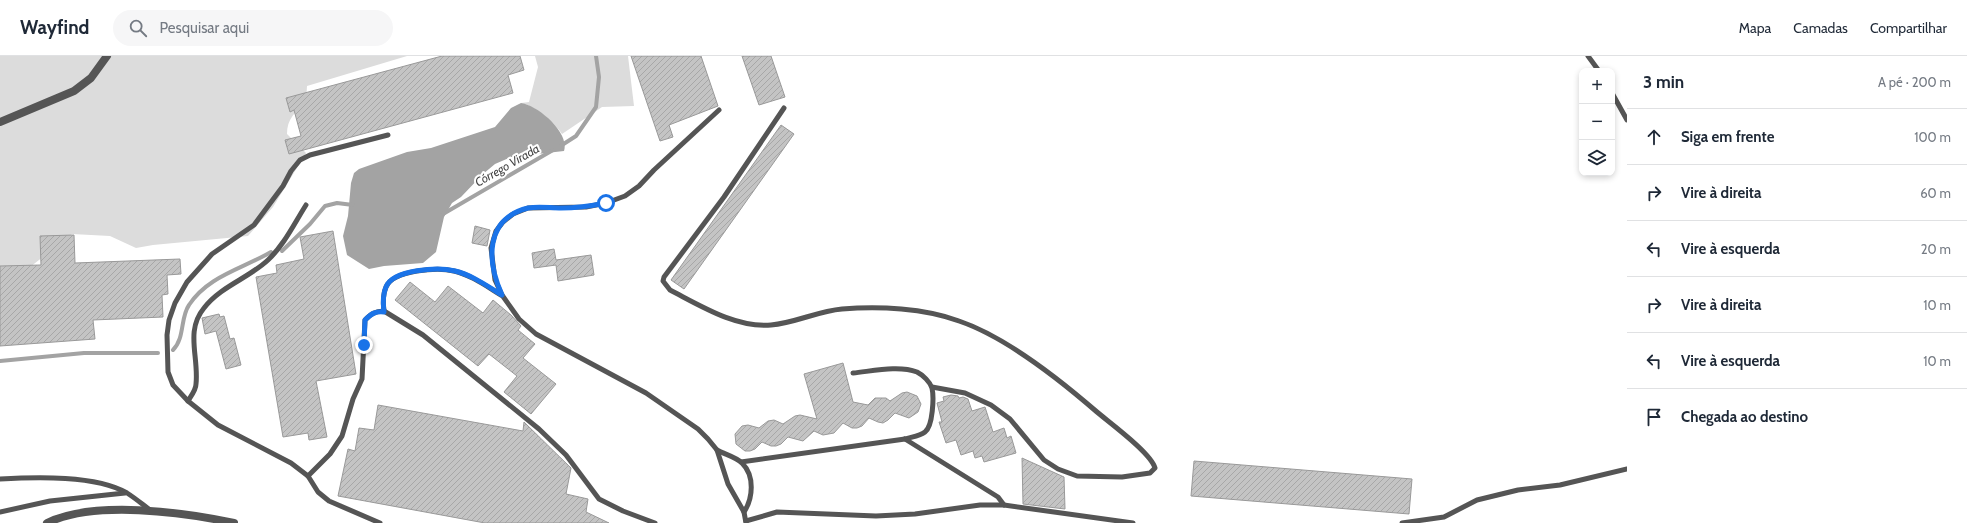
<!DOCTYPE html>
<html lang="pt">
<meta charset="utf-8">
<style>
body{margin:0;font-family:Cabin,sans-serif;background:#f6f6f7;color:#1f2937}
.controls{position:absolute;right:12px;top:12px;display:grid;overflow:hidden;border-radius:8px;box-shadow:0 2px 6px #0003}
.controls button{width:36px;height:36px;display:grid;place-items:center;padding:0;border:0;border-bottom:1px solid #e0e1e3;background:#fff;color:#1f2937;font:20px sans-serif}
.stop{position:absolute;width:12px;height:12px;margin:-9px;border:3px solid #1a73e8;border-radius:50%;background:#fff}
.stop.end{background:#1a73e8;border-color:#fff;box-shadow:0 1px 4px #0008}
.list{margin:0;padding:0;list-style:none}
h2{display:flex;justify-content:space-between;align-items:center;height:52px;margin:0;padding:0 16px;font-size:17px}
h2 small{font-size:13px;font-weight:400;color:#747a83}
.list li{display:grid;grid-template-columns:26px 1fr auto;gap:12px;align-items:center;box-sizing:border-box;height:56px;padding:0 16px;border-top:1px solid #e0e1e3}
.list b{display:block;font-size:15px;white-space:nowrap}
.list em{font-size:13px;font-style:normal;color:#747a83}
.icon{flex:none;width:22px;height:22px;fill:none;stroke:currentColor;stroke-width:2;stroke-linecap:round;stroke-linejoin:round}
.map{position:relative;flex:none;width:1627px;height:467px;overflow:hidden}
header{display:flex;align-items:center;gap:24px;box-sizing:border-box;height:56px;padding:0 20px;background:#fff;border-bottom:1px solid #e0e1e3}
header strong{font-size:19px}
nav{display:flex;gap:22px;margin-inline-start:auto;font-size:14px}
.search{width:280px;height:36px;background:#f6f6f7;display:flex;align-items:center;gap:10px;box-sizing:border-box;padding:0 14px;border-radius:22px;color:#747a83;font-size:15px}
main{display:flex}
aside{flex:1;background:#fff}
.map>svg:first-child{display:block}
.green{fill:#dcdcdc}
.water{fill:#a3a3a3}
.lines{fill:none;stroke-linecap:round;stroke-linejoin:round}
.stream{stroke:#a3a3a3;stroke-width:4}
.building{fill:url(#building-hatch);stroke:#999}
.service{stroke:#555;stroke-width:5}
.minor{stroke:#555;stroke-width:8}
.tertiary{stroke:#555;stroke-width:8}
.route{stroke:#1a73e8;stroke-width:5}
.labels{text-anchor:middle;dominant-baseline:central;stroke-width:4;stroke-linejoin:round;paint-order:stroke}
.water-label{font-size:12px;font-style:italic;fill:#444;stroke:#fff}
</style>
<header>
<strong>Wayfind</strong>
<div class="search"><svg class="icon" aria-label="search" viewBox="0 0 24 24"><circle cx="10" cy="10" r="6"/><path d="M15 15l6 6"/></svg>Pesquisar aqui</div>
<nav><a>Mapa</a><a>Camadas</a><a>Compartilhar</a></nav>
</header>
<main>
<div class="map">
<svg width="1627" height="467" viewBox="0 0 1627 467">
<defs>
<pattern id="building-hatch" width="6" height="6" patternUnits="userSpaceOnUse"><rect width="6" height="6" fill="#c4c4c4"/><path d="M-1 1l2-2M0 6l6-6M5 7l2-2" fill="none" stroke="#a7a7a7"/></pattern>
</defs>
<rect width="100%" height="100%" fill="#fff"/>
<g class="green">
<path d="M0,0H407L307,30L306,46C295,56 287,63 287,78L306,97L273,151L248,180L153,189L136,192L110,180L72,178L25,215L0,223Z"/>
<path d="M535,0H628L634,50L602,51L562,78C555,67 534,49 521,47L529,46L538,11Z"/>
</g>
<path class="water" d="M521,47C537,49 570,76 564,95L511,101L495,108L483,118L461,141L452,147L444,161L436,196L423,207L384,210L369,213L347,199L343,180L348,160L351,127L354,117L359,113L407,96L431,92L495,71L511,52Z"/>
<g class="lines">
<g class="stream">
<path d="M562,89L576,80L596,51L599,21L596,0"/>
<path d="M443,158L553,94"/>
<path d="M282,195L310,168L325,150L337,147L353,149"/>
<path d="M173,294C185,282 180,262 189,249C208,220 242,213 271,196"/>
<path d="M0,305L84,297H158"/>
</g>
</g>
<g class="building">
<path d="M442,0H520L524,14L508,19L513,37L289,98L285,84L301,80L294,54L290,56L286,42Z"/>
<path d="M631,0H701L718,50L669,69L673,81L660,85Z"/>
<path d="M742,0H771L785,41L759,49Z"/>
<path d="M781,69L794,78L684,233L671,224Z"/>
<path d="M475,170L490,174L487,190L472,187Z"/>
<path d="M333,175L356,318L316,325L327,381L309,384L308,377L283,381L256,221L277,217L276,209L304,203L300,181Z"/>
<path d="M74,179L75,207L180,203L181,218L167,219L168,238L162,239L163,261L93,264L95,283L0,290V210L41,209L40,180Z"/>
<path d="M554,193L556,204L591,199L594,219L558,225L556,209L534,212L532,197Z"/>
<path d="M410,226L435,246L448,230L483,257L493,244L511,259L521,270L518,274L535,288L523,302L556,328L531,358L504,336L517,320L489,298L478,310L395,244Z"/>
<path d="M219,258L220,261L224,260L230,283L234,282L241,309L226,313L216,275L205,278L202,262Z"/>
<path d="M843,307L853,346L868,349L875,342H886L890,345L902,337L907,336L917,340L921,348L918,356L909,362L895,357L888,364L883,367L878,366L869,362L862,370L857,372H852L843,367L834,377L823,379L814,375L803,385L788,381L781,388L776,390H771L762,386L755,393L750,395H745L736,388L735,378L742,370L748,369L759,372L768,365L774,364L783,368L795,360L800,359L817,363L804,318Z"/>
<path d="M951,339L958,340L959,342L963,341L968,343L972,355L985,351L993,376L1004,372L1007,382L1011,380L1016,397L984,406L982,400L975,402L973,395L961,399L956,384L946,387L939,366H942L937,347L944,345L943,341Z"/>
<path d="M378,349L523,375L524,366L571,412L566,438L588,443L586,456L609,467H485L338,440L348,393L355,395L359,372L374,374Z"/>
<path d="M1022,402L1064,421L1065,453L1023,448Z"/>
<path d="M1194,405L1412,423L1409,458L1191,440Z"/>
</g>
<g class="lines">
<g class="service">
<path d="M1588,0L1599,15"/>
<path d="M1612,37L1627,64"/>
<path d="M784,52L724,141L664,221L663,225L670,234C701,250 736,272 771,269C795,267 818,255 842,253C879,250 924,252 959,265C1006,281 1059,323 1097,356C1110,367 1151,397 1155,412L1150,417L1122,421L1077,420L1058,413L1044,404L1010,363L991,349L965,337L932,331"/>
<path d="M719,54L654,114L639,130L625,140L606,147L586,151L528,152L513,158L503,166L496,175L491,192L495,224L502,239L519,263L536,278L646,337L698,373L708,383L717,394L728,428L744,456L746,467"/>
<path d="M384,255C383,248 383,238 386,231C393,214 438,211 454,215C471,219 486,230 501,239"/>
<path d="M188,345C191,340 196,334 196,328C199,301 185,275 204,252C221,230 249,222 268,204C284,189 294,168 306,149"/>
<path d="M905,383L998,441L1004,449"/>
<path d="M717,394C724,398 736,401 742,407C755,420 753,442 744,456"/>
<path d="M741,406L905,383C911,381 920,380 925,376C933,370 934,341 932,332C930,326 923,319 917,316C899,309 873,315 853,317"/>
<path d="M308,420L330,398L342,380L353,343L362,323L365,264C371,258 375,255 384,255L423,279L539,373L566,399L599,443L623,455L655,467"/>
<path d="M0,423C36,421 96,419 127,437C135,442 142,448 150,454"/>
<path d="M0,456L50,445L125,437"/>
<path d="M746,465L777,456L876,460L915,458L980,449H1004L1133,467"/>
<path d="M380,467L329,445L318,436L308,420L291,407L218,369L188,345L173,329L168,316L167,279L169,264L175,247L187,226L212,198L254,169L283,130L291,115L300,104L310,99L388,79"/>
<path d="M1402,467L1444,461L1477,444L1518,434L1560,429L1627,413"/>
</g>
<path class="minor" d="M0,66L74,35L91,22L107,0"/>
<path class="tertiary" d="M47,467C94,444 183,456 234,467"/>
</g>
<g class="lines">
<path class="route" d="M364,289L365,264C371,258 375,255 384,256C383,248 383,238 386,231C393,213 439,211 455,215C472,219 487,230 502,239C487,206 484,163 528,152C539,150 550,152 561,152C577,152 591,150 606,147"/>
</g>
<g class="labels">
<g class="water-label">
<text transform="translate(507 109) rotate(-30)">Córrego Virada</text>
</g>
</g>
</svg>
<div class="controls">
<button>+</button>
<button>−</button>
<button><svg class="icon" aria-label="layers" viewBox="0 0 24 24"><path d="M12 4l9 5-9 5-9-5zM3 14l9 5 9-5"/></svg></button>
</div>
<div class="stop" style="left:606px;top:147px"></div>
<div class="stop end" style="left:364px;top:289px"></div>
</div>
<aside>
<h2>3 min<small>A pé · 200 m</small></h2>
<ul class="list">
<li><svg class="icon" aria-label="ahead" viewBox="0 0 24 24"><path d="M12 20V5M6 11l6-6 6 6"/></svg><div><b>Siga em frente</b></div><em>100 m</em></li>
<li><svg class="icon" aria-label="right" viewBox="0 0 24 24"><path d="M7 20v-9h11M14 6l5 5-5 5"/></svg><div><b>Vire à direita</b></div><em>60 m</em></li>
<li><svg class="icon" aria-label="left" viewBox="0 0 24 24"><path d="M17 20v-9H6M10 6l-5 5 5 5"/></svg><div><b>Vire à esquerda</b></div><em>20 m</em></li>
<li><svg class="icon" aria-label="right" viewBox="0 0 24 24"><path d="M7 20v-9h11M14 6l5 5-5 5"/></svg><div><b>Vire à direita</b></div><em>10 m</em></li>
<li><svg class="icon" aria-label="left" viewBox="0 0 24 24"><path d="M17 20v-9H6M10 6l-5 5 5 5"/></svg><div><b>Vire à esquerda</b></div><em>10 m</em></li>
<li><svg class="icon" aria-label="arrive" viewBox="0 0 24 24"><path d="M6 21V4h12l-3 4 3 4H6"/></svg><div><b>Chegada ao destino</b></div></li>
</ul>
</aside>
</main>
